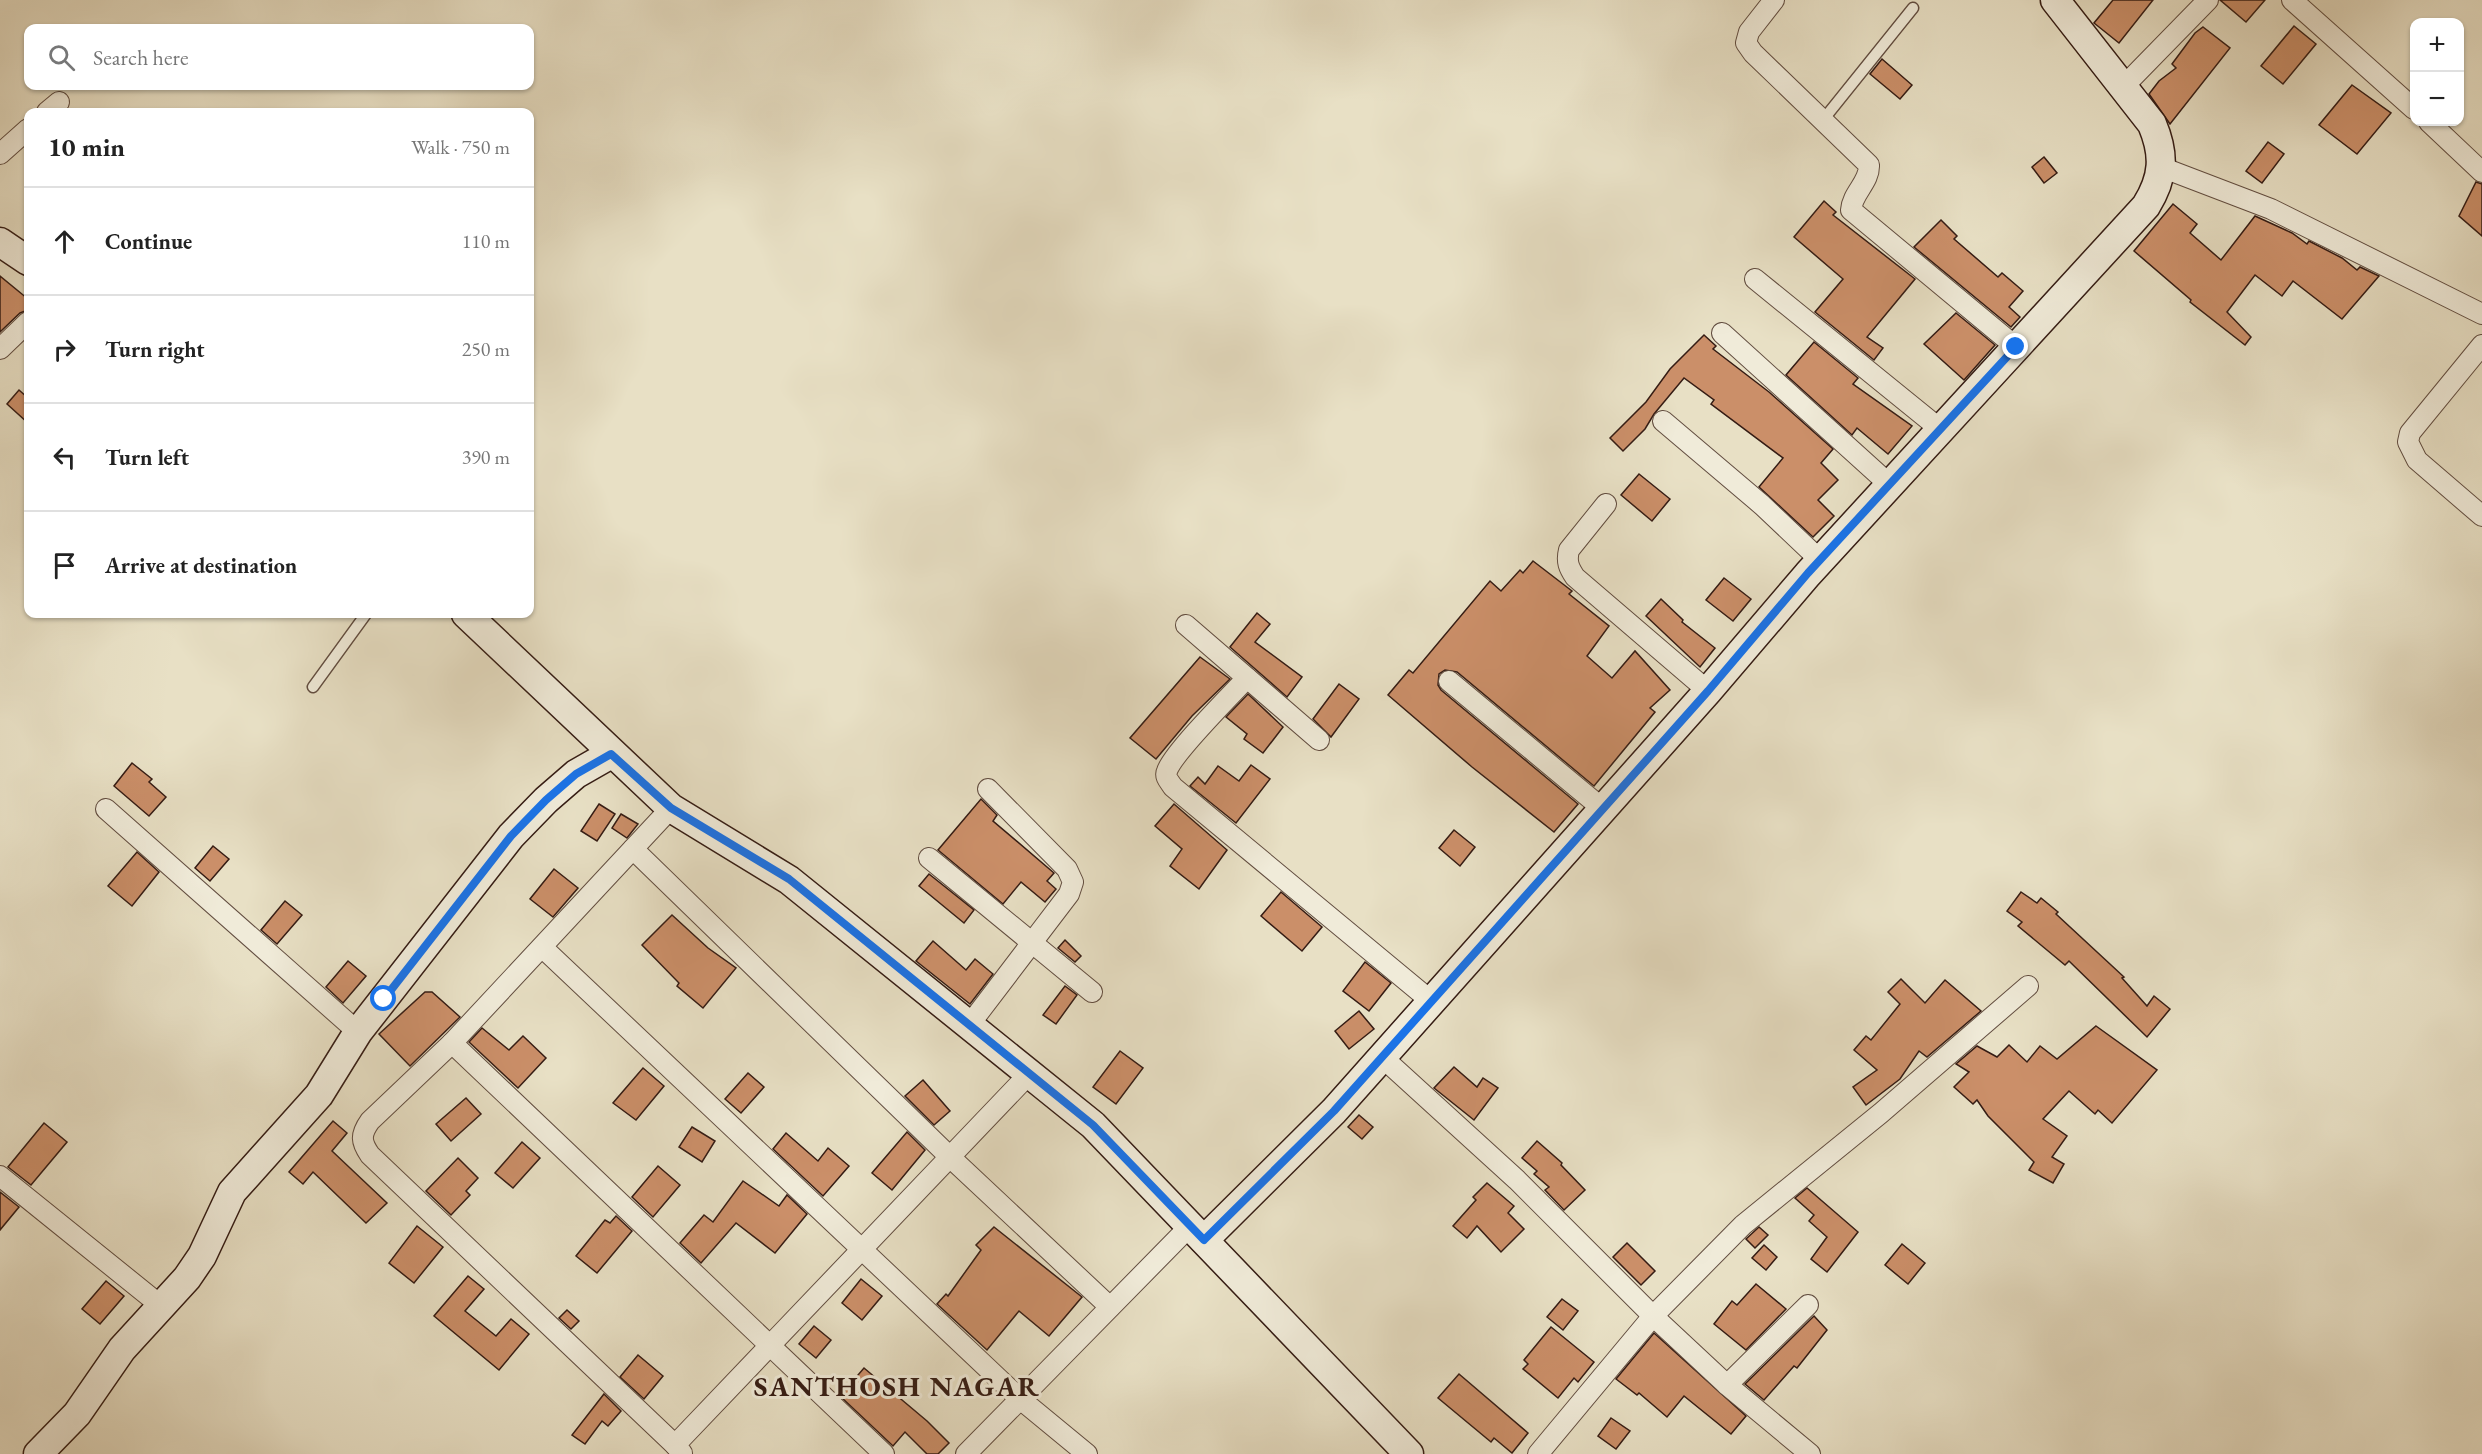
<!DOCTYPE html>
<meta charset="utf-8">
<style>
body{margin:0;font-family:"EB Garamond",serif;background:#f2f2f2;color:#222}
.controls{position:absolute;right:18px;top:18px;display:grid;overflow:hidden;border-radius:12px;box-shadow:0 2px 4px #0004}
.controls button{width:54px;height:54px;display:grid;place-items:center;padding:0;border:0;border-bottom:2px solid #e0e0e0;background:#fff;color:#222;font:30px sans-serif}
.stop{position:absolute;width:18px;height:18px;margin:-14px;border:4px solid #1a73e8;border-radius:50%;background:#fff}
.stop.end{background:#1a73e8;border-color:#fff;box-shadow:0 2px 6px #0008}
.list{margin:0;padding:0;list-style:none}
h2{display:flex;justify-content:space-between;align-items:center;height:78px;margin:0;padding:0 24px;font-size:26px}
h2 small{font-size:20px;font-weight:400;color:#767676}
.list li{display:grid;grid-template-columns:39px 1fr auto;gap:18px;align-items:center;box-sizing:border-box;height:108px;padding:0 24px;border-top:2px solid #e0e0e0}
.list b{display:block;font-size:22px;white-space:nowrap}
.list em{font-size:20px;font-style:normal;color:#767676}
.icon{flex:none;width:33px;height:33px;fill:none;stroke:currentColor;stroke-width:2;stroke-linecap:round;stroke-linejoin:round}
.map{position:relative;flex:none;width:2482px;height:1454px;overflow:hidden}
.search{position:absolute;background:#fff;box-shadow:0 2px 4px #0004;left:24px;top:24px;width:510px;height:66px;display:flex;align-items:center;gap:15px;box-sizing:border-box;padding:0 21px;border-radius:12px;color:#767676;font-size:22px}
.panel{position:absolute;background:#fff;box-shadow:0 2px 4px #0004;left:24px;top:108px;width:510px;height:510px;border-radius:12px}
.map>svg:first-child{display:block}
.building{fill:#cb8f69;stroke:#351c14;stroke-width:1.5}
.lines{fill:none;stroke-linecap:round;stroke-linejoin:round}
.lane-casing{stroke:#624d40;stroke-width:13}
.street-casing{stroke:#624d40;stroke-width:22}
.secondary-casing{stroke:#351c14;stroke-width:31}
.lane{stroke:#f0ebd9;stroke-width:10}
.street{stroke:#f0ebd9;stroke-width:20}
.secondary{stroke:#f0ebd9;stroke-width:28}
.route{stroke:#1a73e8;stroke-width:8}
.labels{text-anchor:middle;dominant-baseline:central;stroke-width:6;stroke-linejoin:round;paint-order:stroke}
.district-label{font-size:28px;font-weight:bold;letter-spacing:1.5px;fill:#351c14;stroke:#f0ebd9}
</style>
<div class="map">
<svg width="2482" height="1454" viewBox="0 0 2482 1454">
<rect width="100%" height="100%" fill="#e8e0c5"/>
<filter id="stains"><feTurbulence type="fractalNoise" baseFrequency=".00333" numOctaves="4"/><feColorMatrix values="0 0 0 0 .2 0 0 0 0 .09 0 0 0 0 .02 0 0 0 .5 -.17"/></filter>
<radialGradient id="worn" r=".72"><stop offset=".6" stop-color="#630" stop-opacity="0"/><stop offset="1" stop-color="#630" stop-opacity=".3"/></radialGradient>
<g class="building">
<path d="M2113,0H2153L2119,43L2094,23Z"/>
<path d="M2220,0H2265L2246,22Z"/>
<path d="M2294,26L2316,44L2283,84L2261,66Z"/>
<path d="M2203,27L2230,48L2170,124L2149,94L2159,81L2176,68L2172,64L2195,33Z"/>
<path d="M1882,59L1912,85L1900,99L1870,74Z"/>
<path d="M2352,85L2391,113L2357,154L2319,125Z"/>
<path d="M2268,142L2284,154L2262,183L2246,171Z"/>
<path d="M2044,157L2057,173L2044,183L2032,167Z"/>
<path d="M2476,182L2482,184V236L2459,216Z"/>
<path d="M1824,201L1836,212L1833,215L1915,279L1867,337L1883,348L1874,360L1815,312L1843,279L1794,237Z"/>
<path d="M2173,204L2197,224L2190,233L2221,260L2255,216L2292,233L2307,244L2309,241L2342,258L2357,270L2360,267L2379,276L2342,319L2293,281L2282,296L2255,275L2227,312L2251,337L2245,345L2190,302L2191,300L2134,251Z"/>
<path d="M1941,220L1957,236L1954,239L1998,277L2002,273L2023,291L2009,307L2020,317L2011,327L1914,247Z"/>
<path d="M0,276L28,299V310L20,313L0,332Z"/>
<path d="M1956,313L1995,345L1964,380L1924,344Z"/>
<path d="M1704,335L1716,346L1713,349L1769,392L1833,449L1821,463L1838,480L1818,500L1834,516L1813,537L1759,487L1783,458L1711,404L1714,400L1684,378L1654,414L1645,429L1623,451L1610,438L1646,402L1670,369Z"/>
<path d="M1814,342L1858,378L1853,384L1912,426L1888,454L1857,428L1852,435L1786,375Z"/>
<path d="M19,390L28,398V423L7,404Z"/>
<path d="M1639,474L1670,499L1652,521L1621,495Z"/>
<path d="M1533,561L1572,591L1569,594L1609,626L1587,656L1612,678L1635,651L1670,690L1650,708L1655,712L1594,786L1457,672L1445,670L1439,674L1438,685L1441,690L1578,804L1554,832L1472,767L1388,695L1409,670L1413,673L1490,581L1501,591L1520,570L1523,573Z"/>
<path d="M1724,578L1751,599L1733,621L1706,600Z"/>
<path d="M1661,599L1683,620L1682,622L1715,648L1700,667L1646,616Z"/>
<path d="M1257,613L1270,624L1255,642L1302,677L1287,697L1230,647Z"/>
<path d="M1200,657L1230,679L1192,716L1156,759L1130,738Z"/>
<path d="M1339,684L1359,699L1331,737L1313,719Z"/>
<path d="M1248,694L1283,727L1263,753L1244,739L1247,734L1226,717Z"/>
<path d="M132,763L152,779L149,782L166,797L149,816L114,786Z"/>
<path d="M1251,765L1270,779L1236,823L1190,786L1198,777L1205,784L1218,766L1239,781Z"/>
<path d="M981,799L997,815L993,821L1054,873L1047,881L1056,889L1045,902L1021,882L1003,904L938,850Z"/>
<path d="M599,804L615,814L597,841L581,831Z"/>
<path d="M1174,804L1227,850L1199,889L1170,866L1182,849L1155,826Z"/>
<path d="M621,814L638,824L627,838L612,828Z"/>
<path d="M1454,830L1475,847L1460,866L1439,848Z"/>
<path d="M213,846L229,859L210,881L195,868Z"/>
<path d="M137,852L159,872L132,906L108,886Z"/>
<path d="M554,869L578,888L553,917L530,899Z"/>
<path d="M929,874L974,910L964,923L919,886Z"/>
<path d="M1281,892L1322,927L1302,951L1261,916Z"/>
<path d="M2021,892L2037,903L2041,898L2058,912L2056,914L2124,977L2122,978L2147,1006L2154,996L2170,1009L2147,1037L2069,961L2065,965L2018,926L2022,922L2007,911Z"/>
<path d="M285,901L302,915L277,944L261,930Z"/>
<path d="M672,915L708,948L736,968L703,1008L677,986L679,983L642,945Z"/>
<path d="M1065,940L1081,956L1075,962L1058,948Z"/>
<path d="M933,941L966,970L975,959L993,974L970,1004L916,961Z"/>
<path d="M348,961L366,976L343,1003L326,987Z"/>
<path d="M1365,962L1391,983L1369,1011L1343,991Z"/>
<path d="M1901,979L1925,1003L1945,980L1981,1011L1927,1057L1919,1051L1900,1079L1866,1105L1853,1087L1877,1070L1854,1050L1866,1036L1871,1040L1900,1004L1888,992Z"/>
<path d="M1065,986L1077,995L1056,1024L1043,1015Z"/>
<path d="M425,992H432L460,1017L410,1066L379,1034Z"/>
<path d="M1359,1011L1374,1029L1349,1049L1335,1031Z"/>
<path d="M2096,1026L2157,1070L2112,1123L2098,1110L2095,1114L2069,1091L2043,1119L2067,1136L2052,1157L2064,1164L2053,1183L2029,1170L2034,1162L1988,1116L1977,1100L1973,1104L1954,1087L1969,1072L1956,1064L1977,1046L1997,1057L2009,1045L2027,1062L2040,1046L2057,1059Z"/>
<path d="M482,1028L509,1050L523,1036L546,1058L518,1088L469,1042Z"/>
<path d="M1120,1051L1143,1068L1116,1104L1093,1087Z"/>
<path d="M1454,1067L1477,1087L1483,1078L1498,1088L1474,1120L1434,1088Z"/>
<path d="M643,1068L664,1086L636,1120L613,1103Z"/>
<path d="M748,1073L764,1087L741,1113L725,1099Z"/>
<path d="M923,1080L950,1111L934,1125L905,1096Z"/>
<path d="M466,1098L481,1114L451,1141L436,1124Z"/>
<path d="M1359,1115L1373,1127L1362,1139L1348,1127Z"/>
<path d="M333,1121L347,1133L332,1151L387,1203L366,1223L313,1172L303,1184L289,1172Z"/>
<path d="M44,1123L67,1142L31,1185L8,1167Z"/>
<path d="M692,1127L715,1141L702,1162L679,1147Z"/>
<path d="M907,1132L925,1150L892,1190L872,1173Z"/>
<path d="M786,1133L818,1161L828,1148L849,1166L823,1196L773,1149Z"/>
<path d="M1537,1141L1562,1163L1561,1165L1585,1190L1564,1210L1545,1190L1549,1187L1534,1174L1537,1171L1522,1158Z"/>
<path d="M522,1142L540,1158L513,1188L495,1173Z"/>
<path d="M458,1158L478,1178L466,1191L470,1195L451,1215L426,1191Z"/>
<path d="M658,1166L680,1185L653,1217L632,1197Z"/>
<path d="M743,1181L779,1206L787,1195L807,1214L775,1253L736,1223L701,1263L680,1243L704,1215L713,1222Z"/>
<path d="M1487,1183L1514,1206L1508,1213L1524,1229L1501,1252L1477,1226L1467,1238L1453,1226L1476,1200L1473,1197Z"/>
<path d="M1807,1188L1858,1232L1827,1272L1811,1259L1827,1237L1809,1221L1814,1215L1795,1198Z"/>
<path d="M0,1192L19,1207L0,1230Z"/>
<path d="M616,1216L632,1231L597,1273L576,1256L605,1220L610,1223Z"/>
<path d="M417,1226L443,1247L414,1283L389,1263Z"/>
<path d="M994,1227L1082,1297L1049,1336L1019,1311L987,1350L937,1304L946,1294L948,1296L981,1250L976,1245Z"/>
<path d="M1759,1227L1768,1235L1755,1248L1746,1239Z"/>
<path d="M1627,1243L1655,1271L1641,1285L1613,1257Z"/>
<path d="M1902,1244L1925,1263L1908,1284L1885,1265Z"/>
<path d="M1764,1245L1777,1257L1766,1270L1752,1258Z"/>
<path d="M468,1276L484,1289L465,1311L496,1336L511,1319L529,1334L499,1370L434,1316Z"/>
<path d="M861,1279L882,1296L862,1320L842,1303Z"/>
<path d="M106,1281L124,1296L100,1324L82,1309Z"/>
<path d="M1756,1284L1786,1309L1746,1350L1714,1324L1732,1301L1737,1305Z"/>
<path d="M1562,1299L1578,1311L1563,1330L1547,1317Z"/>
<path d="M567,1310L579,1321L571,1329L559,1318Z"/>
<path d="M1814,1316L1827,1330L1797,1368L1794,1366L1764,1400L1745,1384Z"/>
<path d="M814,1326L831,1340L816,1358L799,1344Z"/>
<path d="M1551,1327L1594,1362L1578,1382L1574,1378L1558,1398L1523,1369L1528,1364L1524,1360Z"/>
<path d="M1654,1333L1746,1416L1731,1434L1684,1396L1667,1417L1639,1393L1637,1395L1616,1379Z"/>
<path d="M638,1355L663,1376L644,1399L620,1377Z"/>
<path d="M864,1368L927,1421L949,1443L938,1454H927L905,1432L893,1446L840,1396Z"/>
<path d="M1459,1374L1528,1433L1512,1453L1494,1438L1491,1442L1438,1398Z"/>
<path d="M604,1394L621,1411L608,1426L602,1421L585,1444L572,1435Z"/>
<path d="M1611,1418L1630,1431L1616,1449L1598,1436Z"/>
</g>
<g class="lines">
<defs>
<g id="lane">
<path d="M1823,120L1913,8"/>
<path d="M313,687L366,614"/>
</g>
<g id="street">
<path d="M1774,0L1749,32L1746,43L1753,53L1869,165C1870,182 1852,193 1851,210L2016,347"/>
<path d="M2292,0L2414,109"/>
<path d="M2123,87L2208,0"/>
<path d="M47,112L59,102"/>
<path d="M2429,122L2482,172"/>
<path d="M0,154L28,129"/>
<path d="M2161,167L2271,209L2482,314"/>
<path d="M1755,279L1940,429"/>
<path d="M1722,333L1890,485"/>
<path d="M2482,345L2410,433L2408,442L2417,460L2482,516"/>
<path d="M0,349L28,322"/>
<path d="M1663,421L1762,505L1820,560"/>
<path d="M1606,504L1569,550C1566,562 1569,568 1575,577L1708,691"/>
<path d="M1186,625L1319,740"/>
<path d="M1247,678C1231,695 1173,753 1167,771C1164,777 1170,782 1173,787L1431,1001"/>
<path d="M1449,681L1603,809"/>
<path d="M671,808L452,1043L370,1121C360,1135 361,1142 370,1155L675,1445"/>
<path d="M106,809L358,1032"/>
<path d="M633,849L951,1158L1110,1307"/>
<path d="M929,858L1092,992"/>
<path d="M543,948L1019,1398L1087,1454"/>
<path d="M970,1024L1069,894L1073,882L1067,869L988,789"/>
<path d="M452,1043L884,1454"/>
<path d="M1382,1057L1517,1180L1653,1316L1727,1385L1810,1454"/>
<path d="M0,1176L160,1305"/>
<path d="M1727,1385L1808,1305"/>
<path d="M682,1453L675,1445L1030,1073"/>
<path d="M966,1454L1191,1225"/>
<path d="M1538,1454L1653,1316L1743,1225L1881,1113L2028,986"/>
</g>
<g id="secondary">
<path d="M0,242L28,261"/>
<path d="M466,614L671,808L789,880L1093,1125L1409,1454"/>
<path d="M1204,1240L1334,1111L1708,691L1808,574L2146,206C2164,177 2165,155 2152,124L2055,0"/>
<path d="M38,1454L77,1414L122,1349L187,1278L202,1256L232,1192L319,1095L358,1032L511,836L546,800L576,774L611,754"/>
</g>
</defs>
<use href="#lane" class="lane-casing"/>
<use href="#street" class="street-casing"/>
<use href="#secondary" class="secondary-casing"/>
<use href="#lane" class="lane"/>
<use href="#street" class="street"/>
<use href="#secondary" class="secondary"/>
</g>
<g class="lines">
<path class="route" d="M384,999L511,836L546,800L576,774L611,754L671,808L789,879L1093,1125L1204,1240L1334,1111L1708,691L1808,573L2016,347"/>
</g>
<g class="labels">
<g class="district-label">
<text x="897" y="1386">SANTHOSH NAGAR</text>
</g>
</g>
<rect width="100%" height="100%" filter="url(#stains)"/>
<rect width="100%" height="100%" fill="url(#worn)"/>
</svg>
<div class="controls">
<button>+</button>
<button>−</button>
</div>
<div class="stop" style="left:384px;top:999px"></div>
<div class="stop end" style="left:2016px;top:347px"></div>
<div class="search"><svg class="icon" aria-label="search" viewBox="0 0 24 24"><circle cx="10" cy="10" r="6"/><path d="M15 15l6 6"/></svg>Search here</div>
<section class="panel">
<h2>10 min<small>Walk · 750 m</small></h2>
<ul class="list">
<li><svg class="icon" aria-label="ahead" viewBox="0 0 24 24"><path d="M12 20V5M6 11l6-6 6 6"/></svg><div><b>Continue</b></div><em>110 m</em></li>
<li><svg class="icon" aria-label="right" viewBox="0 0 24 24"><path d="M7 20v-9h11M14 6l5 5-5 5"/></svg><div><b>Turn right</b></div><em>250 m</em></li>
<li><svg class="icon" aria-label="left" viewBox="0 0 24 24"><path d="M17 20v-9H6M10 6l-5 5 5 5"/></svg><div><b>Turn left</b></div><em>390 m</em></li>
<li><svg class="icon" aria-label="arrive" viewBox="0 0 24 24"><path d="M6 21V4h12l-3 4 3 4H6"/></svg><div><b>Arrive at destination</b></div></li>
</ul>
</section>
</div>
